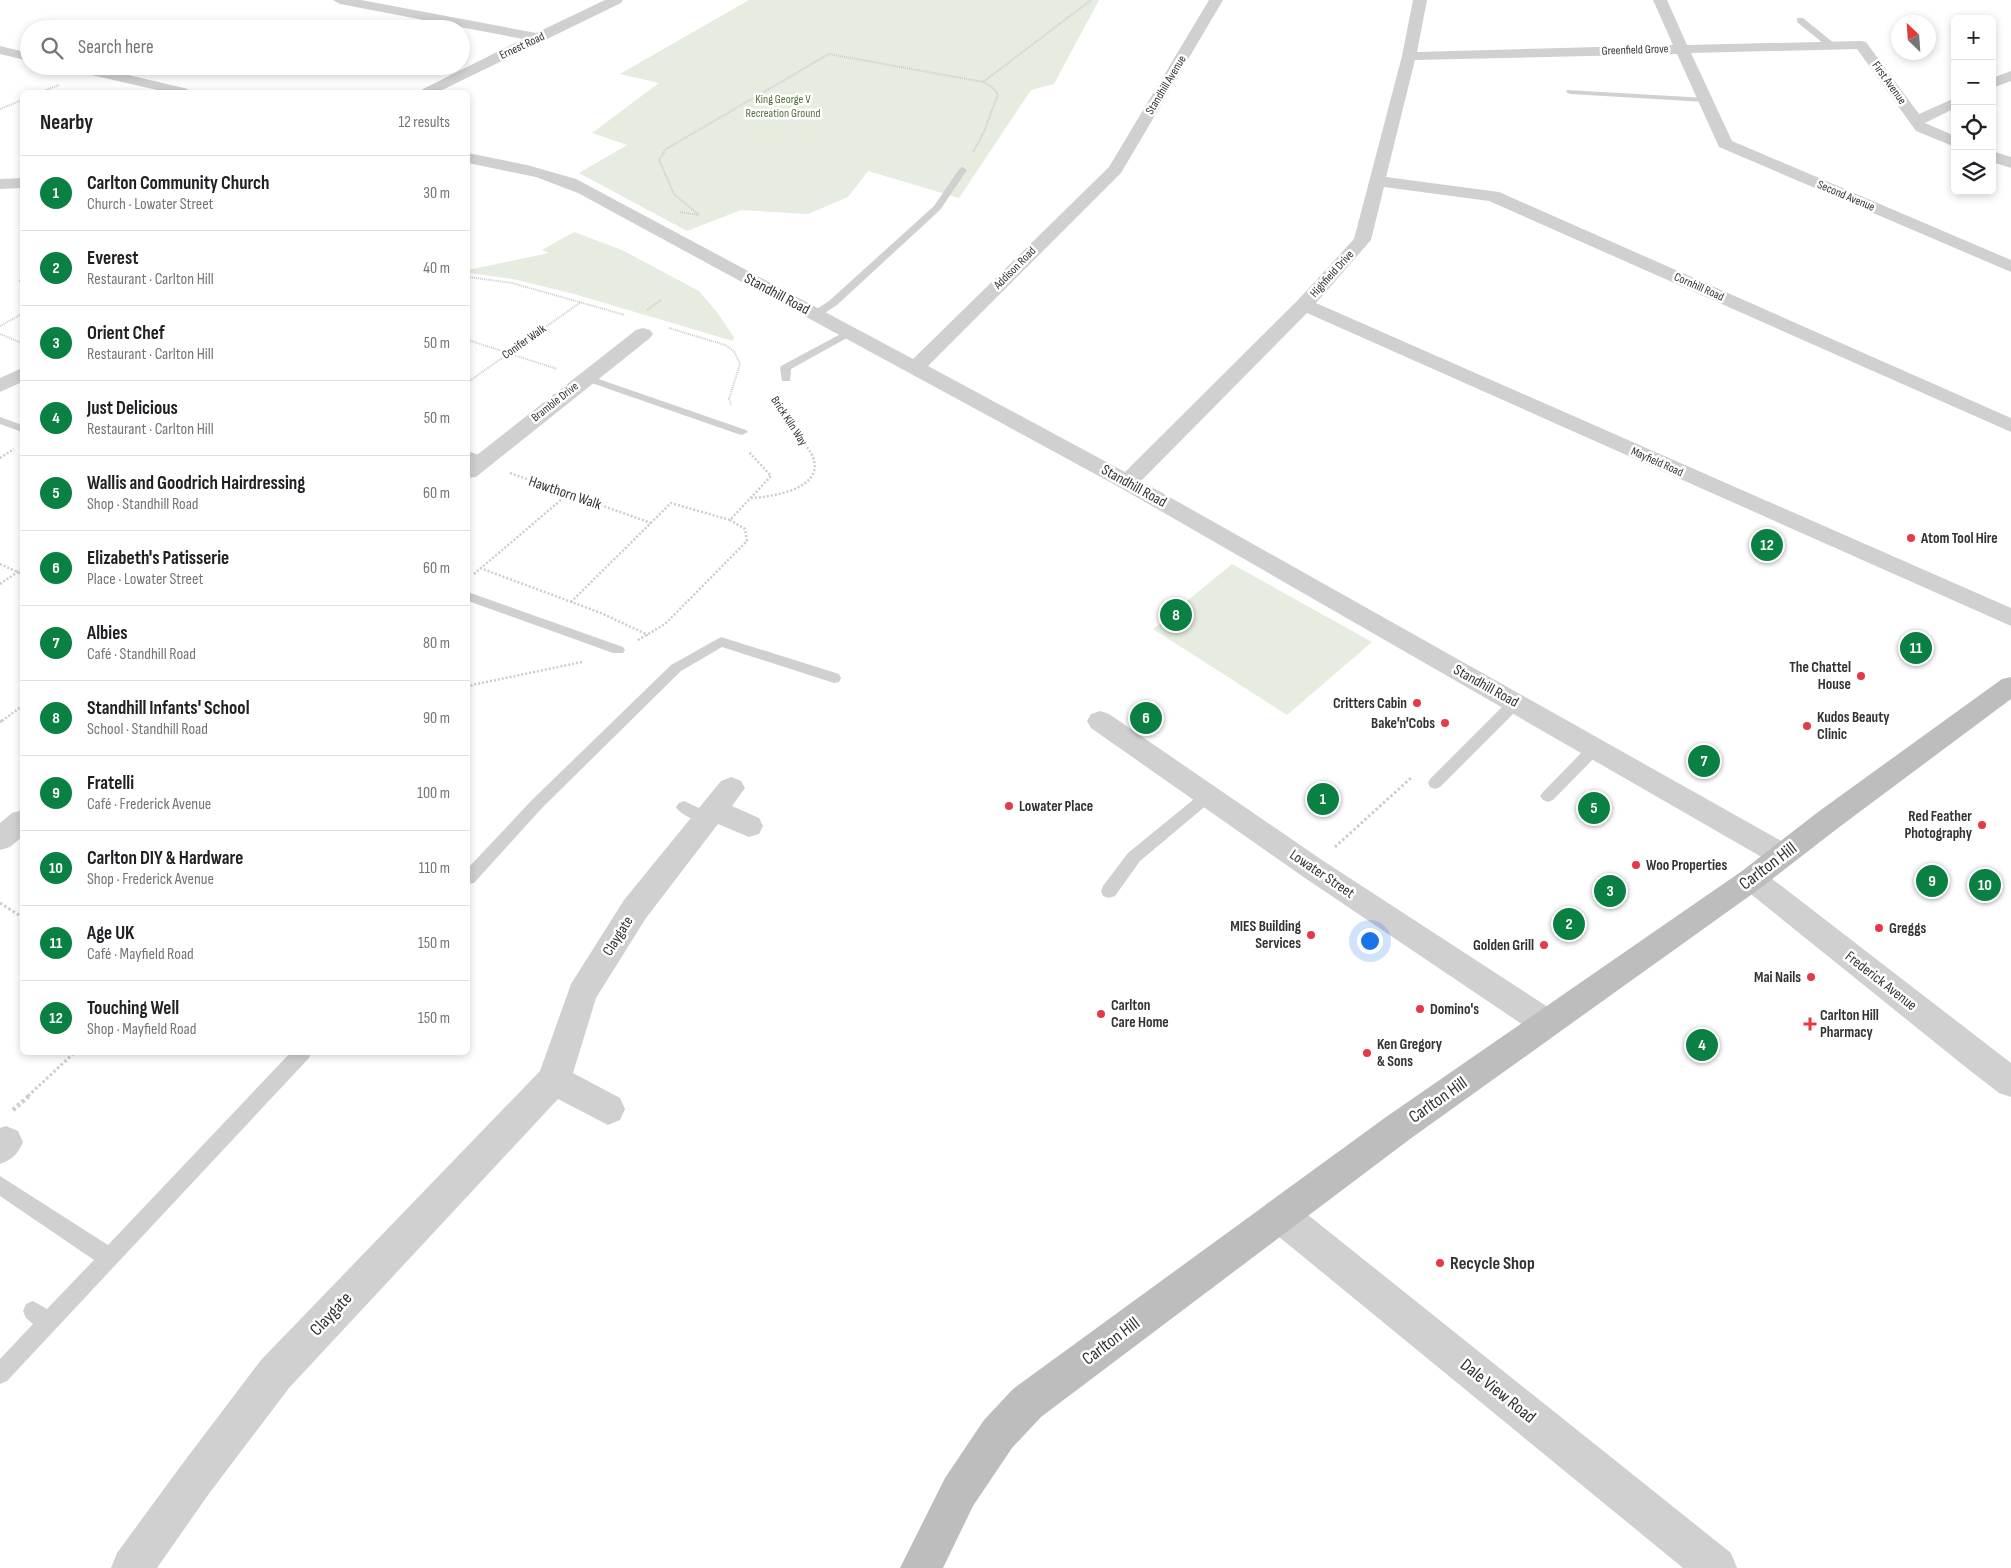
<!DOCTYPE html>
<meta charset="utf-8">
<style>
body{margin:0;font-family:"Sofia Sans Condensed",sans-serif;background:#f6f6f6;color:#202124}
.controls{position:absolute;right:15px;top:15px;display:grid;overflow:hidden;border-radius:8px;box-shadow:0 2px 8px #0003}
.controls button{width:45px;height:45px;display:grid;place-items:center;padding:0;border:0;border-bottom:1px solid #e0e0e0;background:#fff;color:#202124;font:25px sans-serif}
.compass{position:absolute;left:1891px;top:15px;width:45px;height:45px;border-radius:50%;background:#fff;box-shadow:0 2px 8px #0003;rotate:335deg}
.you{position:absolute;left:1369px;top:940px;width:18px;height:18px;margin:-12px;border:4px solid #fff;border-radius:50%;background:#1a73e8;box-shadow:0 0 0 8px #1a73e833}
.badge{display:grid;place-items:center;width:32px;height:32px;border-radius:50%;background:#0b8043;color:#fff;font-size:16px;font-weight:700}
.pin{position:absolute;translate:-50% -50%;border:2px solid #fff;box-shadow:0 1px 5px #0006}
.list{margin:0;padding:0;list-style:none}
h2{display:flex;justify-content:space-between;align-items:center;height:65px;margin:0;padding:0 20px;font-size:21px}
h2 small{font-size:16px;font-weight:400;color:#757577}
.list li{display:grid;grid-template-columns:32px 1fr auto;gap:15px;align-items:center;box-sizing:border-box;height:75px;padding:0 20px;border-top:1px solid #e0e0e0}
.list b{display:block;font-size:19px;white-space:nowrap}
.list p{margin:0;font-size:16px;white-space:nowrap;color:#757577}
.list em{font-size:16px;font-style:normal;color:#757577}
.icon{flex:none;width:28px;height:28px;fill:none;stroke:currentColor;stroke-width:2;stroke-linecap:round;stroke-linejoin:round}
.map{position:relative;flex:none;width:2011px;height:1568px;overflow:hidden}
.search{position:absolute;background:#fff;box-shadow:0 2px 8px #0003;left:20px;top:20px;width:450px;height:55px;display:flex;align-items:center;gap:12px;box-sizing:border-box;padding:0 18px;border-radius:28px;color:#757577;font-size:19px}
.panel{position:absolute;background:#fff;box-shadow:0 2px 8px #0003;left:20px;top:90px;width:450px;height:965px;border-radius:8px}
.map>svg:first-child{display:block}
.green{fill:#e6ecdf}
.lines{fill:none;stroke-linecap:round;stroke-linejoin:round}
.path-far3{stroke:#cdcdcd;stroke-width:2;stroke-dasharray:1 1;stroke-linecap:butt}
.path-far2{stroke:#cdcdcd;stroke-width:2.5;stroke-dasharray:2 2;stroke-linecap:butt}
.path-far1{stroke:#cdcdcd;stroke-width:3;stroke-dasharray:2.5 2.5;stroke-linecap:butt}
.path{stroke:#cdcdcd;stroke-width:4.5;stroke-dasharray:3 3;stroke-linecap:butt}
.service{fill:#d0d0d0;fill-rule:evenodd}
.minor{fill:#d0d0d0;fill-rule:evenodd}
.secondary{fill:#bdbdbd;fill-rule:evenodd}
.poi-dot{fill:#e63946;stroke:#fff;stroke-width:2}
.labels{text-anchor:middle;dominant-baseline:central;stroke-width:5;stroke-linejoin:round;paint-order:stroke}
.far-street-label{font-size:12px;fill:#333;stroke:#fff}
.far-park-label{font-size:12px;fill:#56703f;stroke:#fff}
.street-label{font-size:15px;fill:#333;stroke:#fff}
.poi-label{font-size:15px;font-weight:bold;fill:#333;stroke:#fff;text-anchor:start}
.near-street-label{font-size:18px;fill:#333;stroke:#fff}
.near-poi-label{font-size:18px;font-weight:bold;fill:#333;stroke:#fff;text-anchor:start}
</style>
<div class="map">
<svg width="2011" height="1568" viewBox="0 0 2011 1568">
<rect width="100%" height="100%" fill="#fff"/>
<g class="green">
<path d="M749,0H1099L1054,84L1031,90L959,198L868,171L848,197L808,214L741,210L687,231L579,173L627,145L592,133L659,83L620,74Z"/>
<path d="M574,232L622,250L699,291L716,311L734,337L733,341L574,294L513,279L468,273V270L549,253L542,250Z"/>
<path d="M1232,564L1372,642L1287,715L1153,629Z"/>
</g>
<g class="lines">
<g class="path-far3">
<path d="M41,92L59,85"/>
<path d="M0,109L22,100"/>
<path d="M973,152L984,132L998,94L992,87L983,82L1091,0"/>
<path d="M680,212L699,215L674,194L659,160L666,149L829,54L983,82"/>
<path d="M468,277L512,283L625,315"/>
<path d="M19,281L22,280"/>
<path d="M647,310L661,300"/>
<path d="M0,326L22,314"/>
<path d="M669,328L725,345L734,351L740,364L729,399L731,405"/>
<path d="M0,334L22,343"/>
<path d="M468,340L557,369"/>
<path d="M468,382L581,302"/>
<path d="M774,397L789,423"/>
</g>
<g class="path-far2">
<path d="M0,458L14,449"/>
<path d="M510,473L651,523"/>
<path d="M751,498C772,497 825,489 813,457C810,449 794,432 789,422"/>
<path d="M0,564L22,574"/>
<path d="M480,568L601,613L648,635"/>
<path d="M474,574L568,494"/>
<path d="M0,584L22,569"/>
<path d="M571,602L671,503L730,520L771,476L749,452"/>
<path d="M638,640L665,624L747,541L745,529L730,520"/>
<path d="M468,689L472,685L582,662"/>
<path d="M2,721L22,706"/>
</g>
<g class="path-far1">
<path d="M0,722L3,720"/>
<path d="M1335,847L1412,777"/>
<path d="M0,903L22,917"/>
<path d="M28,1096L75,1052"/>
</g>
<path class="path" d="M13,1110L30,1095"/>
<g class="service">
<path d="M1797,18H1803L1835,44V48H1829L1797,22Z"/>
<path d="M1567,90L1706,98L1710,100L1706,102L1570,94L1566,92Z"/>
<path d="M963,167L967,170L940,210L837,305L820,316H812L811,314L812,312L829,301L934,206L960,168Z"/>
<path d="M850,329L854,330L855,332L854,334L791,369L790,381H782L780,368L781,366Z"/>
<path d="M587,375L746,430L748,432L742,435L738,434L583,380L582,378Z"/>
<path d="M0,417L22,425V432L0,424Z"/>
<path d="M468,451L487,458L489,460L483,464L468,459Z"/>
<path d="M468,592L623,647L625,650L623,653H613L468,601Z"/>
<path d="M721,637L839,674L841,678L839,682L834,683L722,647L681,671L542,808L474,883L468,884V868L532,800L671,665Z"/>
<path d="M1515,698L1520,699L1522,703L1520,707L1440,787L1435,789L1430,787L1428,783L1430,779L1510,699Z"/>
<path d="M1595,743L1600,744L1602,748L1600,752L1553,800L1548,802L1543,800L1540,796L1543,792L1590,744Z"/>
<path d="M1209,789L1214,791L1217,795L1214,799L1140,861L1115,896L1109,898L1103,896L1101,891L1103,886L1128,853L1204,791Z"/>
<path d="M684,801L712,814L715,818L712,822C703,825 681,816 676,807L679,803Z"/>
<path d="M291,1052H312L309,1058L7,1381L0,1384V1359L33,1324L26,1318L23,1311L26,1304L33,1301L47,1309L94,1260L0,1196V1176L108,1245Z"/>
</g>
<g class="minor">
<path d="M333,0H361L536,33L605,0H623L621,3L438,92H421L423,89L523,39L340,4Z"/>
<path d="M1209,0H1223L1121,173L928,366L1125,472L1297,301L1354,239L1402,56L1413,0H1427L1417,52L1673,45L1653,0H1667L1687,45L1861,41L1866,42L1919,114L1955,98V108L1925,123L1955,136V147L1916,131L1857,49L1691,53L1732,141L2011,260V272L1719,147L1677,54L1415,60L1386,177L1499,192L2011,418V432L1489,201L1384,187L1371,240L1316,303L2011,608V626L1307,313L1141,481L1792,847L1796,855L1792,863L1782,867L1772,863L1119,487L578,193L536,177L468,163V153L527,165L576,179L913,359L1109,167Z"/>
<path d="M0,46L29,53V61L0,54Z"/>
<path d="M63,66H90L188,89L190,92H166L65,69Z"/>
<path d="M2011,71V81L1992,88V78Z"/>
<path d="M1992,151L2011,157V168L1992,162Z"/>
<path d="M22,178V188L0,189V179Z"/>
<path d="M643,328L650,330L653,334L650,338L476,477L468,478V462L636,330Z"/>
<path d="M22,368V382L0,392V378Z"/>
<path d="M1100,711L1109,714L1322,860L1557,1013L1562,1023L1557,1033L1546,1037L1535,1033L1302,876L1091,728L1087,721L1091,714Z"/>
<path d="M731,777L741,781L745,788L732,806L759,818L763,826L759,834L749,837L718,824L646,918L596,998L573,1073L620,1098L625,1109L620,1120L608,1125L558,1099L289,1388L208,1495L157,1568H111L117,1553L180,1467L261,1360L540,1071L571,984L624,900L721,781Z"/>
<path d="M22,810V837L10,847L0,850V823L12,813Z"/>
<path d="M1752,867L1762,871L2011,1063V1097L1999,1093L1968,1069L1742,887L1737,879L1742,871Z"/>
<path d="M6,1126L18,1131L23,1142C17,1155 13,1159 0,1164V1128Z"/>
<path d="M1280,1198L1293,1203L1731,1553L1737,1568H1683L1267,1227L1262,1215L1267,1203Z"/>
</g>
<path class="secondary" d="M2011,677V699L1838,828L1762,887L1410,1139L1041,1417L1012,1448L973,1506L943,1568H900L945,1478L984,1420L1013,1389L1386,1117L1742,871L1818,812L2002,679Z"/>
</g>
<g class="poi-dot">
<circle cx="1911" cy="538" r="5"/>
<circle cx="1861" cy="676" r="5"/>
<circle cx="1417" cy="703" r="5"/>
<circle cx="1445" cy="723" r="5"/>
<circle cx="1807" cy="726" r="5"/>
<circle cx="1009" cy="806" r="5"/>
<circle cx="1982" cy="825" r="5"/>
<circle cx="1636" cy="865" r="5"/>
<circle cx="1879" cy="928" r="5"/>
<circle cx="1311" cy="935" r="5"/>
<circle cx="1544" cy="945" r="5"/>
<circle cx="1811" cy="977" r="5"/>
<circle cx="1420" cy="1009" r="5"/>
<circle cx="1101" cy="1014" r="5"/>
<path d="M1807.5 1016.5h5v5h5v5h-5v5h-5v-5h-5v-5h5z"/>
<circle cx="1367" cy="1053" r="5"/>
<circle cx="1440" cy="1263" r="5"/>
</g>
<g class="labels">
<g class="far-street-label">
<text transform="translate(522 46) rotate(-25)">Ernest Road</text>
<text transform="translate(1635 50) rotate(-2)">Greenfield Grove</text>
<text transform="translate(1889 83) rotate(54)">First Avenue</text>
<text transform="translate(1166 85) rotate(-59)">Standhill Avenue</text>
<text transform="translate(1846 196) rotate(23)">Second Avenue</text>
<text transform="translate(1015 268) rotate(-45)">Addison Road</text>
<text transform="translate(1332 274) rotate(-48)">Highfield Drive</text>
<text transform="translate(1699 287) rotate(24)">Cornhill Road</text>
<text transform="translate(524 342) rotate(-35)">Conifer Walk</text>
<text transform="translate(555 402) rotate(-38)">Bramble Drive</text>
<text transform="translate(789 421) rotate(57)">Brick Kiln Way</text>
<text transform="translate(1657 462) rotate(24)">Mayfield Road</text>
</g>
<g class="far-park-label">
<text x="783" y="99">King George V<tspan x="783" dy="14">Recreation Ground</tspan></text>
</g>
<g class="street-label">
<text transform="translate(777 294) rotate(28)">Standhill Road</text>
<text transform="translate(1134 486) rotate(29)">Standhill Road</text>
<text transform="translate(565 493) rotate(19)">Hawthorn Walk</text>
<text transform="translate(1486 686) rotate(29)">Standhill Road</text>
<text transform="translate(1322 874) rotate(34)">Lowater Street</text>
<text transform="translate(618 936) rotate(-58)">Claygate</text>
<text transform="translate(1881 981) rotate(38)">Frederick Avenue</text>
</g>
<g class="poi-label">
<text x="1921" y="538">Atom Tool Hire</text>
<text x="1851" y="667" text-anchor="end">The Chattel<tspan x="1851" dy="17">House</tspan></text>
<text x="1407" y="703" text-anchor="end">Critters Cabin</text>
<text x="1817" y="717">Kudos Beauty<tspan x="1817" dy="17">Clinic</tspan></text>
<text x="1435" y="723" text-anchor="end">Bake'n'Cobs</text>
<text x="1019" y="806">Lowater Place</text>
<text x="1972" y="816" text-anchor="end">Red Feather<tspan x="1972" dy="17">Photography</tspan></text>
<text x="1646" y="865">Woo Properties</text>
<text x="1301" y="926" text-anchor="end">MIES Building<tspan x="1301" dy="17">Services</tspan></text>
<text x="1889" y="928">Greggs</text>
<text x="1534" y="945" text-anchor="end">Golden Grill</text>
<text x="1801" y="977" text-anchor="end">Mai Nails</text>
<text x="1111" y="1005">Carlton<tspan x="1111" dy="17">Care Home</tspan></text>
<text x="1430" y="1009">Domino's</text>
<text x="1820" y="1015">Carlton Hill<tspan x="1820" dy="17">Pharmacy</tspan></text>
<text x="1377" y="1044">Ken Gregory<tspan x="1377" dy="17">&amp; Sons</tspan></text>
</g>
<g class="near-street-label">
<text transform="translate(1768 866) rotate(-37)">Carlton Hill</text>
<text transform="translate(1438 1100) rotate(-35)">Carlton Hill</text>
<text transform="translate(331 1314) rotate(-47)">Claygate</text>
<text transform="translate(1111 1341) rotate(-37)">Carlton Hill</text>
<text transform="translate(1498 1391) rotate(39)">Dale View Road</text>
</g>
<g class="near-poi-label">
<text x="1450" y="1263">Recycle Shop</text>
</g>
</g>
</svg>
<div class="controls">
<button>+</button>
<button>−</button>
<button><svg class="icon" aria-label="locate" viewBox="0 0 24 24"><circle cx="12" cy="12" r="6"/><path d="M12 2v4M12 18v4M2 12h4M18 12h4"/></svg></button>
<button><svg class="icon" aria-label="layers" viewBox="0 0 24 24"><path d="M12 4l9 5-9 5-9-5zM3 14l9 5 9-5"/></svg></button>
</div>
<svg class="compass" viewBox="-18 -18 36 36"><path d="M0-13l5 13h-10z" fill="#e53935"/><path d="M0 13l5-13h-10z" fill="#757577"/></svg>
<div class="you"></div>
<div class="pin badge" style="left:1323px;top:799px">1</div>
<div class="pin badge" style="left:1569px;top:924px">2</div>
<div class="pin badge" style="left:1610px;top:891px">3</div>
<div class="pin badge" style="left:1702px;top:1045px">4</div>
<div class="pin badge" style="left:1594px;top:808px">5</div>
<div class="pin badge" style="left:1146px;top:718px">6</div>
<div class="pin badge" style="left:1704px;top:761px">7</div>
<div class="pin badge" style="left:1176px;top:615px">8</div>
<div class="pin badge" style="left:1932px;top:881px">9</div>
<div class="pin badge" style="left:1985px;top:885px">10</div>
<div class="pin badge" style="left:1916px;top:648px">11</div>
<div class="pin badge" style="left:1767px;top:545px">12</div>
<div class="search"><svg class="icon" aria-label="search" viewBox="0 0 24 24"><circle cx="10" cy="10" r="6"/><path d="M15 15l6 6"/></svg>Search here</div>
<section class="panel">
<h2>Nearby<small>12 results</small></h2>
<ul class="list">
<li><span class="badge">1</span><div><b>Carlton Community Church</b><p>Church · Lowater Street</p></div><em>30 m</em></li>
<li><span class="badge">2</span><div><b>Everest</b><p>Restaurant · Carlton Hill</p></div><em>40 m</em></li>
<li><span class="badge">3</span><div><b>Orient Chef</b><p>Restaurant · Carlton Hill</p></div><em>50 m</em></li>
<li><span class="badge">4</span><div><b>Just Delicious</b><p>Restaurant · Carlton Hill</p></div><em>50 m</em></li>
<li><span class="badge">5</span><div><b>Wallis and Goodrich Hairdressing</b><p>Shop · Standhill Road</p></div><em>60 m</em></li>
<li><span class="badge">6</span><div><b>Elizabeth's Patisserie</b><p>Place · Lowater Street</p></div><em>60 m</em></li>
<li><span class="badge">7</span><div><b>Albies</b><p>Café · Standhill Road</p></div><em>80 m</em></li>
<li><span class="badge">8</span><div><b>Standhill Infants' School</b><p>School · Standhill Road</p></div><em>90 m</em></li>
<li><span class="badge">9</span><div><b>Fratelli</b><p>Café · Frederick Avenue</p></div><em>100 m</em></li>
<li><span class="badge">10</span><div><b>Carlton DIY &amp; Hardware</b><p>Shop · Frederick Avenue</p></div><em>110 m</em></li>
<li><span class="badge">11</span><div><b>Age UK</b><p>Café · Mayfield Road</p></div><em>150 m</em></li>
<li><span class="badge">12</span><div><b>Touching Well</b><p>Shop · Mayfield Road</p></div><em>150 m</em></li>
</ul>
</section>
</div>
